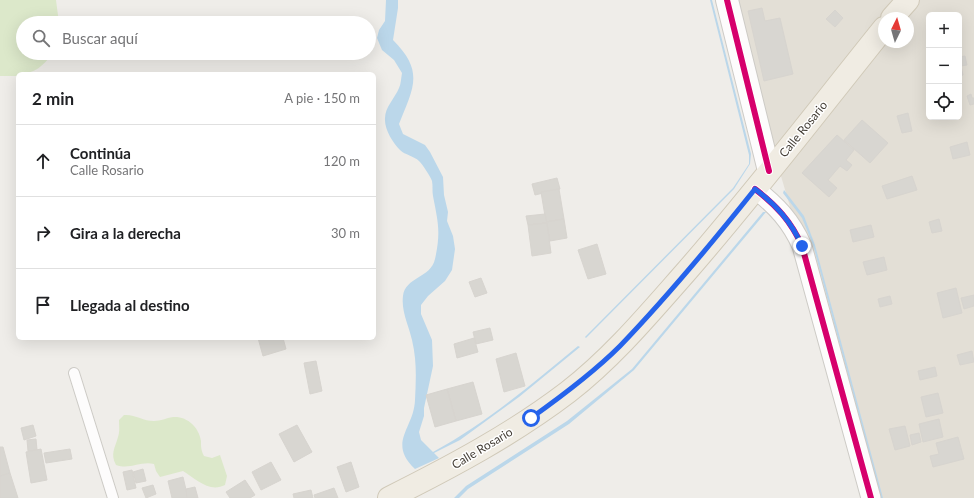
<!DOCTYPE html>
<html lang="es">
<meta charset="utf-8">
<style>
body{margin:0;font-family:Lato,sans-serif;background:#f6f6f6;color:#202124}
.controls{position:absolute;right:12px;top:12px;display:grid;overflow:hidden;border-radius:6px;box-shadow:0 4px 16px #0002}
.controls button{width:36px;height:36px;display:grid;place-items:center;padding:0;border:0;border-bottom:1px solid #e0e0e0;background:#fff;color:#202124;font:20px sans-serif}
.compass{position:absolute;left:878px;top:12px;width:36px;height:36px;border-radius:50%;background:#fff;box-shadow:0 4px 16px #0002;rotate:5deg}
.stop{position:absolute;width:12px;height:12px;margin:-9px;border:3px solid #2563eb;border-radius:50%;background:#fff}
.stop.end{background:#2563eb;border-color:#fff;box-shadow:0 1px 4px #0008}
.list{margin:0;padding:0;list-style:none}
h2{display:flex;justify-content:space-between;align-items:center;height:52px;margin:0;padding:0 16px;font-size:17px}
h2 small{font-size:13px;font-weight:400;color:#757577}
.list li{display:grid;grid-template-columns:26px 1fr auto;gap:12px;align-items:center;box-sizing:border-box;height:72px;padding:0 16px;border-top:1px solid #e0e0e0}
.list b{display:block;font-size:15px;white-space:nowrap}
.list p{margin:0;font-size:13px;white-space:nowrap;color:#757577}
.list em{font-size:13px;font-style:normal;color:#757577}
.icon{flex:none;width:22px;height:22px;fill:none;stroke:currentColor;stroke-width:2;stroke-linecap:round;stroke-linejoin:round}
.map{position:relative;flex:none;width:974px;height:498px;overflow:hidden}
.search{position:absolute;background:#fff;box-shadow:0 4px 16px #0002;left:16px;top:16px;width:360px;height:44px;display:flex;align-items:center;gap:10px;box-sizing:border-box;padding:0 14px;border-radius:22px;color:#757577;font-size:15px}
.panel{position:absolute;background:#fff;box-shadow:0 4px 16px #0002;left:16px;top:72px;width:360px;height:268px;border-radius:6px}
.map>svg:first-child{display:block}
.residential{fill:#e3dfd6;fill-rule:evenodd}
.green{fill:#dce8ca}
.water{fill:#bbd7ea}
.building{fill:#d8d6d1;stroke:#d7d4cf}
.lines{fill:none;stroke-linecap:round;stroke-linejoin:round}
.service-casing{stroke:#cdcbc6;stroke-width:12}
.minor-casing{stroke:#cdcbc6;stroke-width:21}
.tertiary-casing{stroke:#cdcbc6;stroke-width:24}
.primary-casing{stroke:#d0c9b8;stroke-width:24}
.service{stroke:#fdfcfc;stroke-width:10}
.minor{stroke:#fdfcfc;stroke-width:19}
.tertiary{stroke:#fdfcfc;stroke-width:22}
.primary{stroke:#f0ece3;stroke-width:22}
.cycleway-casing{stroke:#fff;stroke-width:8}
.cycleway{stroke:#d6006c;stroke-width:6}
.route{stroke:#2563eb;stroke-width:5}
.labels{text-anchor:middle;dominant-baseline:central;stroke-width:3;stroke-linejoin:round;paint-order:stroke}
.street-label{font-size:12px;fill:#443e36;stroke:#fff}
</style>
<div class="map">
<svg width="974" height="498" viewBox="0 0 974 498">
<rect width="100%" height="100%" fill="#efede9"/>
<path class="residential" d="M729,0H974V498H876ZM929,15H959V117H929ZM884,18H908V42H884Z"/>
<g class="green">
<path d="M0,0H56L59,23H23V53H53C43,66 35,74 18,74V76H0Z"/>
<path d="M124,415C135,414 143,421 154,421C161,421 166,418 173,417C187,416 199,427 201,441C201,447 201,450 204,456L212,458L220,455L227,476L225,485C209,493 196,479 183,471L160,477L156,471L154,464C140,461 130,470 116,465C110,454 115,448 118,437C120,432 119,426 119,420Z"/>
</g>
<g class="water">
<path d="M386,0H398V8L393,40C425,72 413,88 399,124L403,134L425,145L430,152L443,177L444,195L448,212L447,221L453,236L455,249L452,270L445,281L428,296L421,305V314L432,340L433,366L424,408V416L419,432L421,440L433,452C486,423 532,384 578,346L580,347L519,397L460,440L434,453L439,458L415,469C387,442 414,429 415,400C416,380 417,361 412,340C409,326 401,311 403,296C405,277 431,278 435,259C441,232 438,222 433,196C432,191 433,186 432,181C430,176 423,165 419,161C414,156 405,155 400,150C393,143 384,129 385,118C385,107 395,98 399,88C401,84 401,78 402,73L394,60L382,50L377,38L379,30L385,21Z"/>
<path d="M710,0H712L751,154L750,164L734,189L586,338L585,337L733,188L749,164V155Z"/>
<path d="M784,190L804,216L815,245L883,498H881L813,245L802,218L783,193Z"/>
<path d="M763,212H766L634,370L569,424L468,489L459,498H454L466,486L567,421L632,369Z"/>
</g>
<g class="building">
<path d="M762,8L765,21L780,18L793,74L764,81L748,11Z"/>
<path d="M835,10L843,18L835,27L826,19Z"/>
<path d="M965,56L967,65L961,66L963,75L959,76V57Z"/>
<path d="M971,94L972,98H974V104L970,105L967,96Z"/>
<path d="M908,113L912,131L902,133L897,116Z"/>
<path d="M862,120L888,143L870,163L844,140Z"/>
<path d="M837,135L854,150L846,160L852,165L847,171L840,166L828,180L837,188L829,197L802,173Z"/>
<path d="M967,142L970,155L953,159L950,147Z"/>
<path d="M912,176L917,190L887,199L882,186Z"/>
<path d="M557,178L560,189L535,195L532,184Z"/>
<path d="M559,189L564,219L546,222L541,192Z"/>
<path d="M545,214L547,223L528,225L526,216Z"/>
<path d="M564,219L567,238L550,241L546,222Z"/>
<path d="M939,219L942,231L932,233L929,222Z"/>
<path d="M547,223L551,253L532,256L528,225Z"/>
<path d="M871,225L874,237L853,242L850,230Z"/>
<path d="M597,244L606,274L588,279L578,250Z"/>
<path d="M884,257L887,270L867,275L863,262Z"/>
<path d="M481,278L487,293L475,297L469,282Z"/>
<path d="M956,288L962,313L943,318L937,293Z"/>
<path d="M974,295V306L964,309L961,298Z"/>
<path d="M890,296L892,304L880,307L878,299Z"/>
<path d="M490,328L493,340L476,344L473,332Z"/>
<path d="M258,338H283L286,349L263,356Z"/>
<path d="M474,338L478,352L457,358L454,344Z"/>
<path d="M972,351L974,362L960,365L957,355Z"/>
<path d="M516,353L525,386L504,392L496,359Z"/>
<path d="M316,361L322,391L310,394L304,363Z"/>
<path d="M935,367L937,376L920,380L918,371Z"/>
<path d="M473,382L482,414L456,421L447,389Z"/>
<path d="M447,389L456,421L435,427L426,395Z"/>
<path d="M938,393L943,413L926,417L921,397Z"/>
<path d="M939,419L943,437L923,442L919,424Z"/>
<path d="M33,425L36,436L24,440L21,428Z"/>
<path d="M297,425L312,452L294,462L279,434Z"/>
<path d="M905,426L910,446L895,450L889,429Z"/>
<path d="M919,433L921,442L912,445L910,435Z"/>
<path d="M958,437L964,459L933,467L930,456L939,454L936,443Z"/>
<path d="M36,439L37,450L28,451L27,440Z"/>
<path d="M0,447H3L10,473L0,476Z"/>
<path d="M41,449L47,480L31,483L26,452Z"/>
<path d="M70,449L72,459L46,463L44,453Z"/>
<path d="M271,462L281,480L261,490L252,472Z"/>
<path d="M351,462L359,487L346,492L337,467Z"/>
<path d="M143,469L146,481L136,483L133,472Z"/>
<path d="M132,470L136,488L127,490L123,472Z"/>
<path d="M10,473L18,498H0V476Z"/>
<path d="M183,477L188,498H172L168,481Z"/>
<path d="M245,480L255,495L250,498H230L226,492Z"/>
<path d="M153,485L156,494L146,498L142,488Z"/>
<path d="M195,487L198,498H187L186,489Z"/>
<path d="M334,488L338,498H315L314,495Z"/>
<path d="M311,490L313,498H294L293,494Z"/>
</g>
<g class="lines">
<defs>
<path id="service" d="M74,373L113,498"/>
<path id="minor" d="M755,189C776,205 791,221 802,246L871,498"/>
<path id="tertiary" d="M727,0L769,171"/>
<g id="primary">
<path d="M892,18L908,0"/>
<path d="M389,498C451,467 513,434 568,392C612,358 648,315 685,273C754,194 818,110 884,28"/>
</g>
</defs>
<use href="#service" class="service-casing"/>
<use href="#minor" class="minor-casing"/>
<use href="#tertiary" class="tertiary-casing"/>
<use href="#primary" class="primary-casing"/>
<use href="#service" class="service"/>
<use href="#minor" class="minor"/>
<use href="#tertiary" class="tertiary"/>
<use href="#primary" class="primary"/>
<defs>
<g id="cycleway">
<path d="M727,0L769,171"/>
<path d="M755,189C776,205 791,221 802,246L871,498"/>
</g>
</defs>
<use href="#cycleway" class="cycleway-casing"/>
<use href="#cycleway" class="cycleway"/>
</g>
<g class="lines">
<path class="route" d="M531,418C562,396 593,373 620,346C668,296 712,243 755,189C776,205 791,221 802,246"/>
</g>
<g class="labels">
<g class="street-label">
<text transform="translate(803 129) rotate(-51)">Calle Rosario</text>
<text transform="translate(482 448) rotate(-31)">Calle Rosario</text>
</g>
</g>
</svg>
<div class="controls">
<button>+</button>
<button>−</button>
<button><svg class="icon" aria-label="locate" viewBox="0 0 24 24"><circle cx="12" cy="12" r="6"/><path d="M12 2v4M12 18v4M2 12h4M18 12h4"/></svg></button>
</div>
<svg class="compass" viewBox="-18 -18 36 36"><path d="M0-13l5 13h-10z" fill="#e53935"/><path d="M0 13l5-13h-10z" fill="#757577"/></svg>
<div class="stop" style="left:531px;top:418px"></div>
<div class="stop end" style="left:802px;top:246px"></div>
<div class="search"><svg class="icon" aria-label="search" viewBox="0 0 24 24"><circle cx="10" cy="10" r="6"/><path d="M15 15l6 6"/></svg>Buscar aquí</div>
<section class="panel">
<h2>2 min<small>A pie · 150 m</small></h2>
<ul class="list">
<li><svg class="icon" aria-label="ahead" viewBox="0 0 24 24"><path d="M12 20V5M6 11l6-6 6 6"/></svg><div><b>Continúa</b><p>Calle Rosario</p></div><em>120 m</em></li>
<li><svg class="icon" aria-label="right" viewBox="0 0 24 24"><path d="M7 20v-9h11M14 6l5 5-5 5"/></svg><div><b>Gira a la derecha</b></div><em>30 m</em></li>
<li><svg class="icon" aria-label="arrive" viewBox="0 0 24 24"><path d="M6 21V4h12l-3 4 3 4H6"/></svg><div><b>Llegada al destino</b></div></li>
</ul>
</section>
</div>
